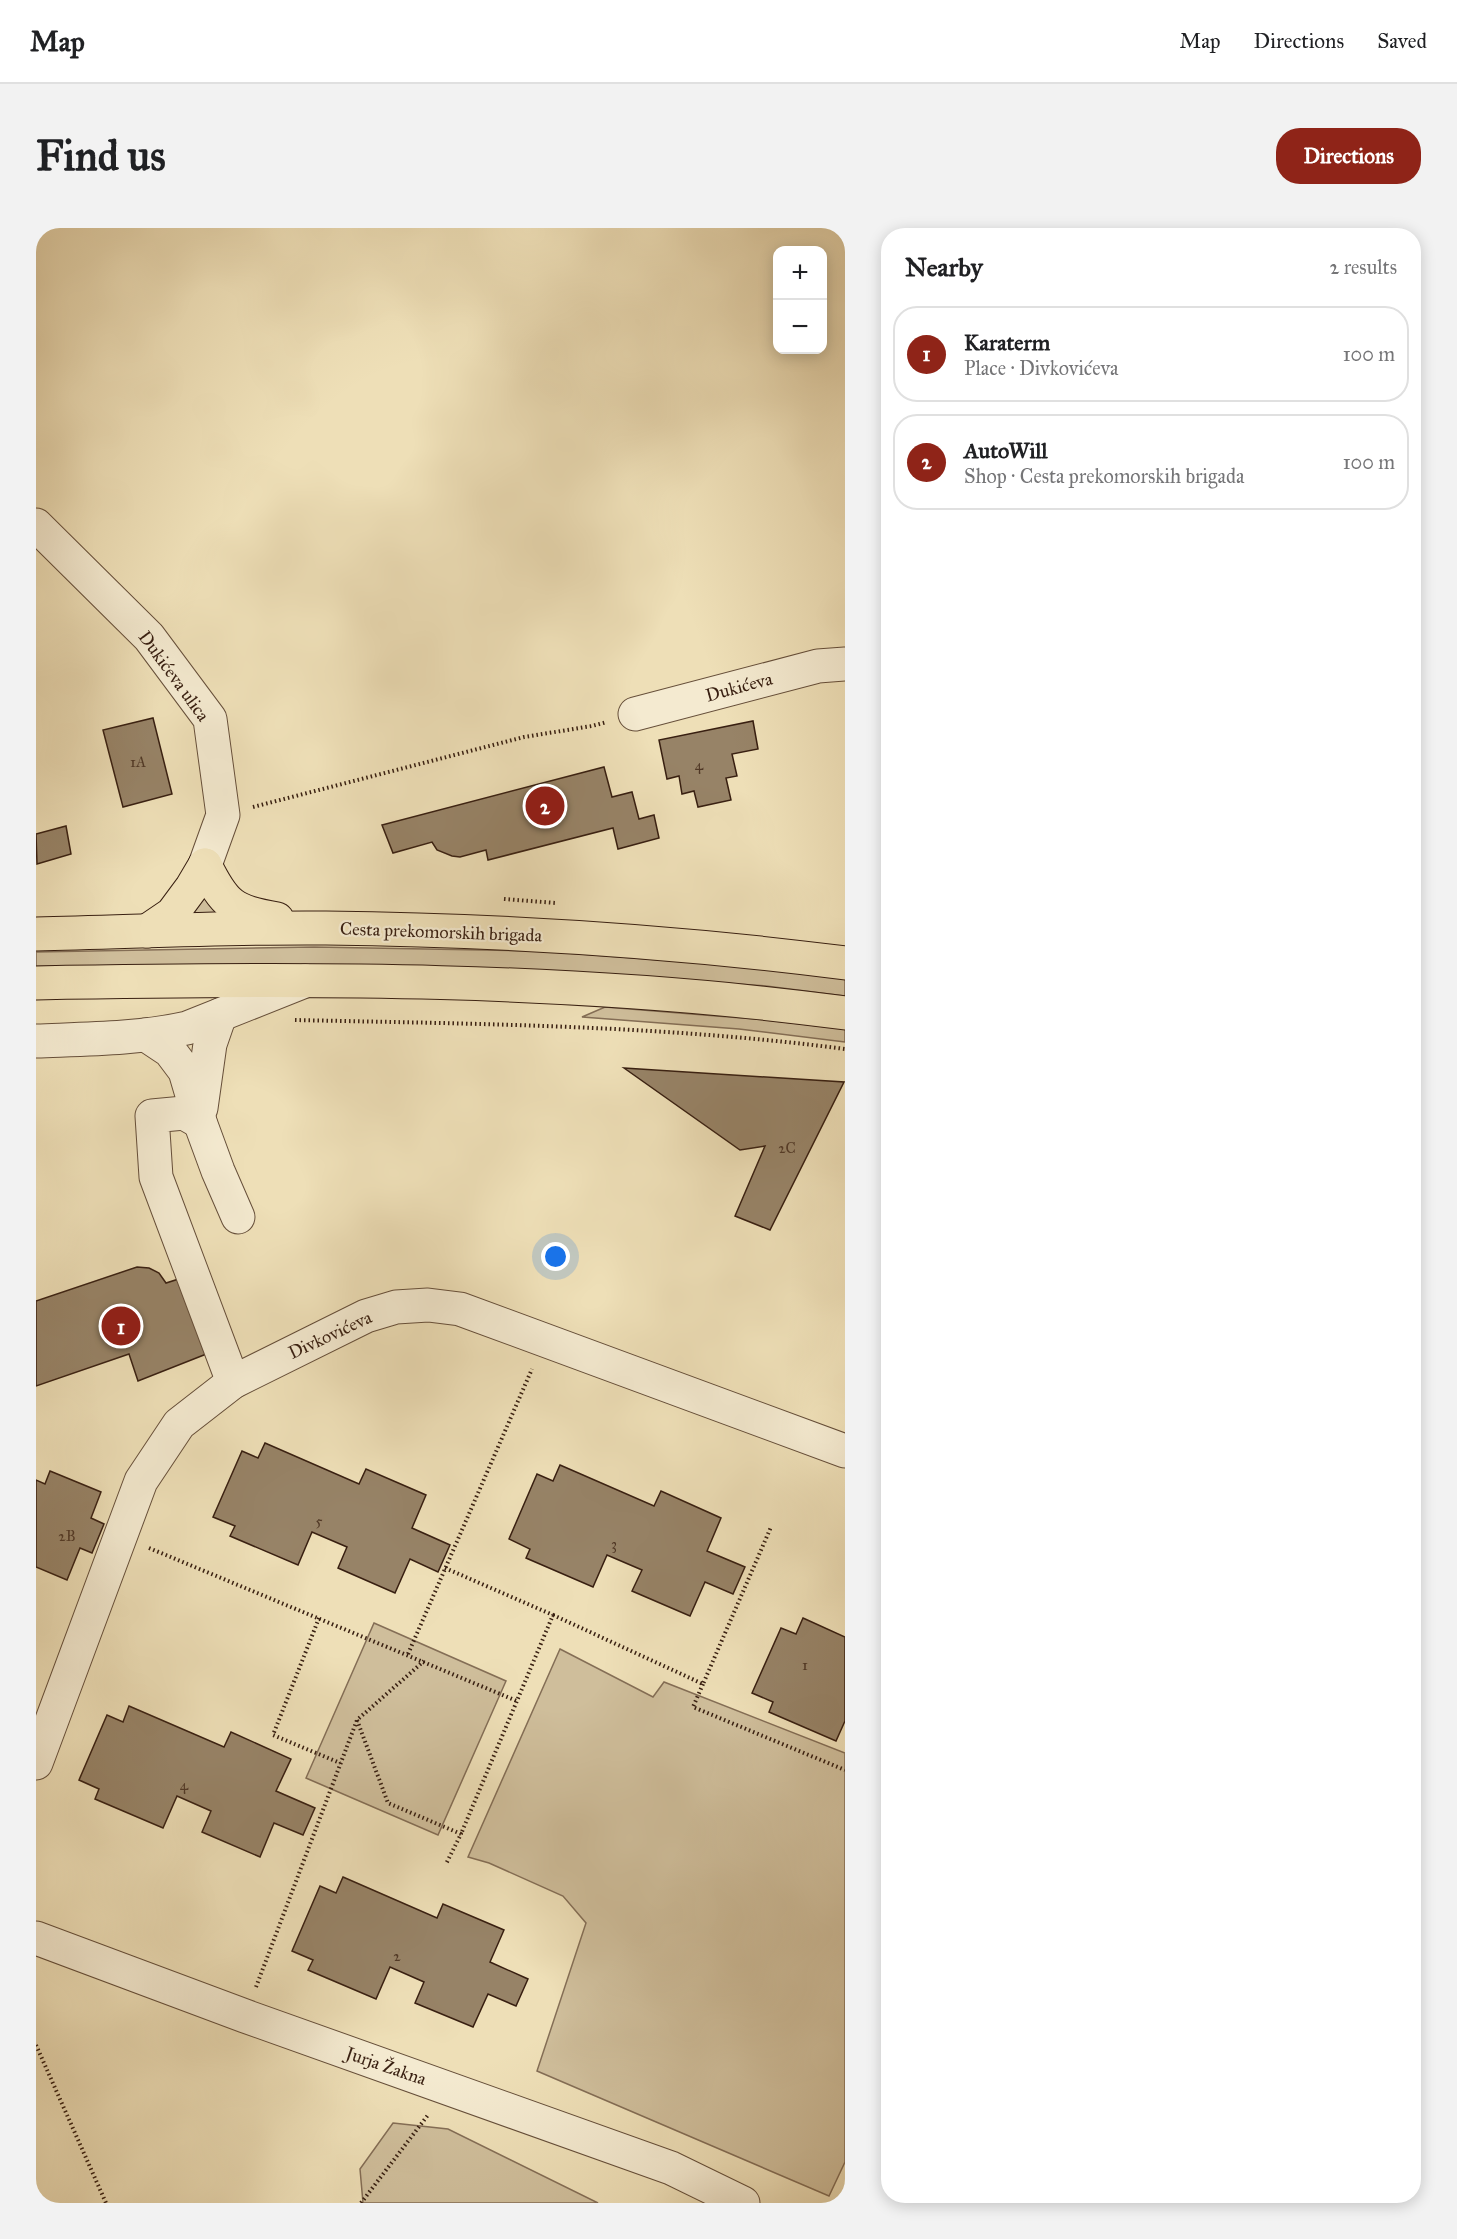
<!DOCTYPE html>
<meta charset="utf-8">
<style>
body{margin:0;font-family:"IM FELL Great Primer",serif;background:#f2f2f2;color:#202124}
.controls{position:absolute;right:18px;top:18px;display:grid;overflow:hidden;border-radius:12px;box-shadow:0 3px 15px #0003}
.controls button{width:54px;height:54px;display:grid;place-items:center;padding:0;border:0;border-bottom:2px solid #e0e0e0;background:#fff;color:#202124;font:30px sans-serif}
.you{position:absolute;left:520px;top:1029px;width:21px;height:21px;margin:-15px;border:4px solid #fff;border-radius:50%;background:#1a73e8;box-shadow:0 0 0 9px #1a73e833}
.badge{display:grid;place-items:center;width:39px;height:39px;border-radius:50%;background:#8f2418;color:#fff;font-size:20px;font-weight:700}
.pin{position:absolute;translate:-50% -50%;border:3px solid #fff;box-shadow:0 2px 6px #0006}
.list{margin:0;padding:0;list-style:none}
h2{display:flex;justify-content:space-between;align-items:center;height:78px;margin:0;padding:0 24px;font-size:26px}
h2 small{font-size:20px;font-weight:400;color:#757577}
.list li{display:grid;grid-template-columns:39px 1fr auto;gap:18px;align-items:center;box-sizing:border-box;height:96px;margin:0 12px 12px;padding:0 12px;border:2px solid #e0e0e0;border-radius:24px}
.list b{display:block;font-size:22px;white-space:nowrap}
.list p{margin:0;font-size:20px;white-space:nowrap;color:#757577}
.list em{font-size:20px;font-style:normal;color:#757577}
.map{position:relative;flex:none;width:809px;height:1975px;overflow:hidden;border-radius:24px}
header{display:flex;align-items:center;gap:36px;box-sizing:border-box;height:84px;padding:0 30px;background:#fff;border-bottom:2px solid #e0e0e0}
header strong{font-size:28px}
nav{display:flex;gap:33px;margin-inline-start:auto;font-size:21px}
.intro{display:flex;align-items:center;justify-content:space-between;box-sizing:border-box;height:144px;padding:0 36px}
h1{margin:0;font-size:42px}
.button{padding:15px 27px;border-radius:24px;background:#8f2418;color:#fff;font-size:21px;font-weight:700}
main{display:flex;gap:36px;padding:0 36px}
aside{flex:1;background:#fff;border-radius:24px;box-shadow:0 3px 15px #0003}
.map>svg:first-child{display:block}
.green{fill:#cfbe9b;stroke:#846e56;stroke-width:1.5}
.building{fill:#978367;stroke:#381f11;stroke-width:1.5}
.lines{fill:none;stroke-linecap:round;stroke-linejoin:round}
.minor-casing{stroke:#664f3a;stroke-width:35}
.major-casing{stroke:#381f11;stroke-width:35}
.path{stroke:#381f11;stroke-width:4;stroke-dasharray:1.5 3;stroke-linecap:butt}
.minor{stroke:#f4ead0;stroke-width:33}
.major{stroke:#eedfb7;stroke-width:33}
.labels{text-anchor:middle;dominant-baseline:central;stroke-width:4.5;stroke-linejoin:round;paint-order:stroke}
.number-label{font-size:15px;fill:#503826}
.street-label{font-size:18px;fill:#381f11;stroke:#f4ead0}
</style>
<header>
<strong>Map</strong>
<nav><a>Map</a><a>Directions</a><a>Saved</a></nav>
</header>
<div class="intro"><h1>Find us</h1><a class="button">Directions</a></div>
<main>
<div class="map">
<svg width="809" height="1975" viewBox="0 0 809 1975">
<rect width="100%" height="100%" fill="#eedfb7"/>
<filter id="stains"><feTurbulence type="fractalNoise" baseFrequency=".00333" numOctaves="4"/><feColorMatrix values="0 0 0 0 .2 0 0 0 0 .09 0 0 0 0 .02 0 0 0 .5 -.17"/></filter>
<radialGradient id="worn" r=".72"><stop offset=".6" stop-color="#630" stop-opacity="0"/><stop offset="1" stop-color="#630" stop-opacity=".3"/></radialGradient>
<g class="green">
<path d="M164,661L195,690L145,692Z"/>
<path d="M278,719L504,723L730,740L809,751V768L730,758L506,743L0,738V724Z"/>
<path d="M569,779L730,792L809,801V814L703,801L546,789Z"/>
<path d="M338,1395L470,1453L402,1607L270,1550Z"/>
<path d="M524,1421L617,1469L628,1454L809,1525V1934L793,1968L501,1843L550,1695L527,1668L453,1635L432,1629Z"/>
<path d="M357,1895L412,1901L562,1975H327L324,1941Z"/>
</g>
<g class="building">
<path d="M117,490L136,566L87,579L67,502Z"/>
<path d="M717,493L722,521L696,526L701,548L690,550L695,572L662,579L658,563L646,566L643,548L631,551L623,512Z"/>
<path d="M568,539L576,569L596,564L603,591L618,587L623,610L582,621L577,600L452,632L450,622L424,629L416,628L401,622L396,614L357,625L346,597Z"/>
<path d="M30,598L35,626L1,636L0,606Z"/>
<path d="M588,840L808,854L734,1002L699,988L729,918L704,922Z"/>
<path d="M101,1039L113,1040L123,1045L130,1055L152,1048L178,1123L102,1153L93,1126L0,1158V1073Z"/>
<path d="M229,1215L323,1256L330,1241L390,1267L376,1300L414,1317L402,1344L374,1331L359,1365L302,1340L311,1319L276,1304L262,1337L194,1308L199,1298L177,1289L206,1223L222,1230Z"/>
<path d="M524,1237L618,1278L625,1263L685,1290L671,1323L709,1339L697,1366L669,1354L654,1388L596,1363L606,1342L571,1327L557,1359L490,1330L494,1321L473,1311L501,1246L517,1253Z"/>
<path d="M14,1243L65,1264L55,1290L68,1296L56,1325L44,1320L31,1352L0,1339V1252L9,1256Z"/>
<path d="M767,1390L809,1409V1493L800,1513L733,1484L737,1474L716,1465L745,1400L760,1406Z"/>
<path d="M93,1478L188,1519L195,1504L255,1531L240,1563L279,1580L267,1607L238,1595L224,1629L166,1604L175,1583L141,1568L127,1600L59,1571L63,1561L43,1552L71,1487L87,1494Z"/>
<path d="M307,1649L401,1690L407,1676L468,1702L454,1734L492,1751L480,1778L452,1766L437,1799L379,1775L388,1754L354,1739L340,1771L272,1742L277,1732L256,1723L284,1658L300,1665Z"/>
</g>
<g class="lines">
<defs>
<g id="minor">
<path d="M0,297L113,409L174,491L187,587L169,637"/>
<path d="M599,486L782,438L809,436"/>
<path d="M110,807L134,823L149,843L164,894L182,943L202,989"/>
<path d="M0,813C50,811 102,811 151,800L269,753"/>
<path d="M165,880L174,816L184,787"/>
<path d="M164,894L148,885L116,888L120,949L197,1154"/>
<path d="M0,1535L105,1253L143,1196L197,1154L330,1088L360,1079L392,1077L424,1081L809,1223"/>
<path d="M0,1710L209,1788L635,1940L707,1975"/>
</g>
<g id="major">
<path d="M169,637C189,678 197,683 241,691"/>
<path d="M111,703L136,686L156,659L169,637"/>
<path d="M0,706C96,704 193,699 290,700C463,702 637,713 809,735"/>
<path d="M0,755C270,750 541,749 809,785"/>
</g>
</defs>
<use href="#minor" class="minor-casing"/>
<use href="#major" class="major-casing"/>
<g class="path">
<path d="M217,579L488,509L556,498L571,494"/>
<path d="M468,671L520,675"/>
<path d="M259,792C443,796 626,797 809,821"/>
<path d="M113,1320L481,1473"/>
<path d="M409,1340L517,1387L425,1606"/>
<path d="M517,1387L667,1456L735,1299"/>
<path d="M283,1390L237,1507L304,1535"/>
<path d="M372,1426L496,1141"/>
<path d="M667,1456L657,1479L809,1542"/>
<path d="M321,1492L352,1575L425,1606L410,1636"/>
<path d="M220,1759L321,1492L388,1433"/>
<path d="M0,1817L70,1975"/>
<path d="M325,1975L392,1887"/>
</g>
<use href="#minor" class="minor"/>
<use href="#major" class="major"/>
</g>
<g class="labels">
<g class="number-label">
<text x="102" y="534">1A</text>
<text x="663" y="537">4</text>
<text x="751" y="920">2C</text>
<text x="283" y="1293">5</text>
<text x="31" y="1308">2B</text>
<text x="578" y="1316">3</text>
<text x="769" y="1437">1</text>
<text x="148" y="1557">4</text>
<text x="361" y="1728">2</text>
</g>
<g class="street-label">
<text transform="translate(138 448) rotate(54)">Dukićeva ulica</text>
<text transform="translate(703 459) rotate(-15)">Dukićeva</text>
<text transform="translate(405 704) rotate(2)">Cesta prekomorskih brigada</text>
<text transform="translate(294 1107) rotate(-25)">Divkovićeva</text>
<text transform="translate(350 1838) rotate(19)">Jurja Žakna</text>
</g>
</g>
<rect width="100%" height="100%" filter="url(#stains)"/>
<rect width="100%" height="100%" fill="url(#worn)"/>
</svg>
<div class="controls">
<button>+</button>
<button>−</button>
</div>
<div class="you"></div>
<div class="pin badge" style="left:85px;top:1098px">1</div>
<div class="pin badge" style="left:509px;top:578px">2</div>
</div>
<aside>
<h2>Nearby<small>2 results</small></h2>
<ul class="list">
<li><span class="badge">1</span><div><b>Karaterm</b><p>Place · Divkovićeva</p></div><em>100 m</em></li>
<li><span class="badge">2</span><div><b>AutoWill</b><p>Shop · Cesta prekomorskih brigada</p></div><em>100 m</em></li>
</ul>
</aside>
</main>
